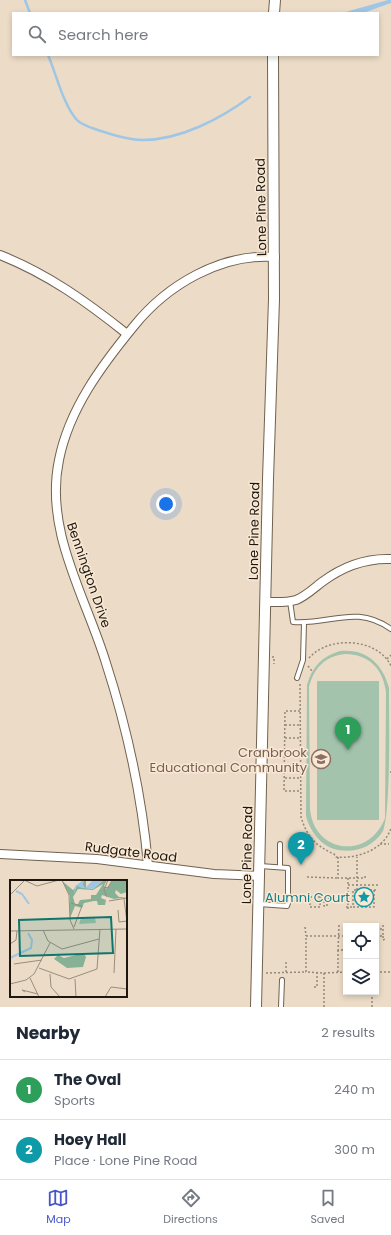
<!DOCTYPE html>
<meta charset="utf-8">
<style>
body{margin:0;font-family:Poppins,sans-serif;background:#f2f2f3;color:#1f2937}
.controls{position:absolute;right:12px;bottom:12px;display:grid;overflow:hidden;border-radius:0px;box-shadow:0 2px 6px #0003}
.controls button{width:36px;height:36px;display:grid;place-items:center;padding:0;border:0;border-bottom:1px solid #e0e1e3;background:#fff;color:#1f2937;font:20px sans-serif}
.you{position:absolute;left:166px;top:504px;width:14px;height:14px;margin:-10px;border:3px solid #fff;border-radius:50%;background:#1a73e8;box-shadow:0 0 0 6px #1a73e833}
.badge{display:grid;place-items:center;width:26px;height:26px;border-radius:50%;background:#4656ca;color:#fff;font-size:13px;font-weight:700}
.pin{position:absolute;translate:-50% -33px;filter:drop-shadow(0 1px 2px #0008)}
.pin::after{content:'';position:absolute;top:21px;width:14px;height:12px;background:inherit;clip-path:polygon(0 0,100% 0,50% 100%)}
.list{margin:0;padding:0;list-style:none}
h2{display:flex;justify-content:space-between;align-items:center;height:52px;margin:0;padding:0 16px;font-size:17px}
h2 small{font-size:13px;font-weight:400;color:#747a83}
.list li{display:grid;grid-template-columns:26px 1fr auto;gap:12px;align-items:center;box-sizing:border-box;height:60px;padding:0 16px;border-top:1px solid #e0e1e3}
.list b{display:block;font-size:15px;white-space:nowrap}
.list p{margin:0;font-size:13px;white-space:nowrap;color:#747a83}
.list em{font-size:13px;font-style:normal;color:#747a83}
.icon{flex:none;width:22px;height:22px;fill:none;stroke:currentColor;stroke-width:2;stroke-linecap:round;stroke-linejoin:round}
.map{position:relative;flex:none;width:391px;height:1007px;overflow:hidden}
.search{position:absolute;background:#fff;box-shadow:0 2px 6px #0003;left:12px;right:12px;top:12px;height:44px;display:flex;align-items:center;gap:10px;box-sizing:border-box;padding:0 14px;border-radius:0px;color:#747a83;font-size:15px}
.sheet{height:172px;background:#fff}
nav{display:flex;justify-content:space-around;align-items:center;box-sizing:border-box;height:56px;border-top:1px solid #e0e1e3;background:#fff;font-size:11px;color:#747a83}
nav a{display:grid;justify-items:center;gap:2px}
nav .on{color:#4656ca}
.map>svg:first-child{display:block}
.green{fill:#a3c3ad;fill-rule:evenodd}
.water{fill:#9fc6e5}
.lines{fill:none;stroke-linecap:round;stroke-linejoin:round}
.stream{stroke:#9fc6e5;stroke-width:2.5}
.service-casing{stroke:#706250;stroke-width:6}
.minor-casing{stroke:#706250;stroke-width:10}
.tertiary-casing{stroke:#706250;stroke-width:12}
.path{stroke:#938879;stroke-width:1.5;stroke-dasharray:2 2;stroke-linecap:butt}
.service{stroke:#fff;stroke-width:4}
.minor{stroke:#fff;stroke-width:8}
.tertiary{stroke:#fff;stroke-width:10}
.path-bridge{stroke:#938879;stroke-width:1.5;stroke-dasharray:2 2;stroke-linecap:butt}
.labels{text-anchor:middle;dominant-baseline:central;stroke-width:3;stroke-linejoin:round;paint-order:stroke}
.street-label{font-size:13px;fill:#1d1710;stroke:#f9e9d4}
.education-label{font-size:13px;fill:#785e54;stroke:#f9e9d4;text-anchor:end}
.culture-label{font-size:13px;fill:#0d838f;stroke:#f9e9d4;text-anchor:end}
.inset-river{fill:none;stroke:#9fc6e5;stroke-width:2}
.inset-road{fill:none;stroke:#998d7e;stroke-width:1}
.view{fill:#0f766e;fill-opacity:0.15;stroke:#0f766e;stroke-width:2}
.inset-edge{fill:none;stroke:#1d1710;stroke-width:2}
</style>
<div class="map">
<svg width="391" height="1007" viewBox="0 0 391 1007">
<rect width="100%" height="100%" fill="#ecdcc7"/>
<g class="green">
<path d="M340,651C366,648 383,664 389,688C389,716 391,811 383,831C373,847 356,853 338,850C321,847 310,831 306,816L307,685C312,667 322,656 340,651ZM345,654C369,654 383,669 386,692L385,818C369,860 314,854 310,809L309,687C314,668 325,656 345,654Z"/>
<rect x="317" y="681" width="62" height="139"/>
</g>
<path class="water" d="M388,0H391V3L363,13H342Z"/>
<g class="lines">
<g class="stream">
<path d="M25,0L30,13"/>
<path d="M48,55C57,76 62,101 76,119C82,126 93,128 101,131C113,135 130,140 143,140C180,140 220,119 250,97"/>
</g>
<defs>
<g id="service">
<path d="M290,601L293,622C331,625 355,604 391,629"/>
<path d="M297,678L303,660L304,623"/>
<path d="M280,867V844"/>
<path d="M259,904L287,906L288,903V868L260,866"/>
<path d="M281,1007L282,980"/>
</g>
<g id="minor">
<path d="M0,255C48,274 87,302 127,334"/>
<path d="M265,602C276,602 286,603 296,600C306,596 314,588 322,582C342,567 365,558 391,559"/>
<path d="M0,854L97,859L214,874L259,876"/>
<path d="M148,865C142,797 127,728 106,663C86,597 44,531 59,460C69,409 102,365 134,326C167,285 221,253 275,257"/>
</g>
<g id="tertiary">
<path d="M274,13L275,0"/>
<path d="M256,1007L268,479L274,299L273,55"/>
</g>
</defs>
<use href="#service" class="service-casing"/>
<use href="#minor" class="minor-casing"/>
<use href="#tertiary" class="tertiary-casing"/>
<g class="path">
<path d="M272,657H274V664"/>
<path d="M309,658C329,635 378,638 391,666"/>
<path d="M387,659L391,655"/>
<path d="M308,666L312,671"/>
<path d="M300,684L301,817C307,837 316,846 334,854L336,857C357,859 384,850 391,828"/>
<path d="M300,711H285L284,791H301"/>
<path d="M285,725H300"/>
<path d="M285,738H300"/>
<path d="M285,751H306"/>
<path d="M285,765H301"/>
<path d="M390,772H391"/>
<path d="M285,778H301"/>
<path d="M380,844H389"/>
<path d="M338,857V878H357V857"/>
<path d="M307,877L338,878"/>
<path d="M348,878V885"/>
<path d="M357,890V878H365V875"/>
<path d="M374,890V907H353V890H377"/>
<rect x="310" y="897" width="10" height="10"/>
<path d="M320,897H324V906H327V899L330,898V903"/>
<path d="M346,907H353"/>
<path d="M354,923V926"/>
<path d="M339,925L338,950H346"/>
<path d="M376,926H378V923"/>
<path d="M305,927L306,936"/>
<path d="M376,929H383"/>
<path d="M376,936H383V923"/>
<path d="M383,936V940L385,939"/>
<path d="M286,962V973"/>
<path d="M338,972V950"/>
<path d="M376,972H391"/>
<path d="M266,973L306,972"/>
<path d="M324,973L346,972"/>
<path d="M314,987H317V973"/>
<path d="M324,1007V973L306,972V936H346"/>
<path d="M372,1007V992"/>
</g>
<use href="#service" class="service"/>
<use href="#minor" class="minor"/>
<use href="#tertiary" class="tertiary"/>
<path class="path-bridge" d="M348,909V885H380"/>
</g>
<defs>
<symbol id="school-ring" viewBox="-11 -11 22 22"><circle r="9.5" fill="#f9e9d4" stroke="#8d6e63" stroke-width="1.5"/><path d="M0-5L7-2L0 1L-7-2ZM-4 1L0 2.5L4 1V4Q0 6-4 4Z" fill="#8d6e63"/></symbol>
<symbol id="sight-ring" viewBox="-11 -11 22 22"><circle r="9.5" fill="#f9e9d4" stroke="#0f9aa8" stroke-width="1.5"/><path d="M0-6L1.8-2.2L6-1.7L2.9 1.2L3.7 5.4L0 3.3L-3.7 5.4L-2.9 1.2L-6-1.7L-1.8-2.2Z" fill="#0f9aa8"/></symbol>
</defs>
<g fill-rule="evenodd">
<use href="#school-ring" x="310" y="748" width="22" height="22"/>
<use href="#sight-ring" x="353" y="886" width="22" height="22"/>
</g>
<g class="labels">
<g class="street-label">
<text transform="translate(261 207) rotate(-91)">Lone Pine Road</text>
<text transform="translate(254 531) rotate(-89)">Lone Pine Road</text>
<text transform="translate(89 575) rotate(71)">Bennington Drive</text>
<text transform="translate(131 852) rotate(7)">Rudgate Road</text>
<text transform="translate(247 855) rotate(-89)">Lone Pine Road</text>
</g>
<g class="education-label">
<text x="307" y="752">Cranbrook<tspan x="307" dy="15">Educational Community</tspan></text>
</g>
<g class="culture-label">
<text x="350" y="897">Alumni Court</text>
</g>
</g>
<g transform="translate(10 880)">
<rect width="117" height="117" fill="#ecdcc7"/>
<path d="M80,37L85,38L86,43L69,44L71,38Z" fill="#a3c3ad"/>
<path d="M73,0H76V8L83,9L94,0H97L94,6L96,9L103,0H117V12L111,14L106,10L105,13L109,17H117L104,19L92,15L91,18L96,20L95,25H88L87,21H84L74,23L72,28L65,26L60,38V16L52,1L63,10ZM93,4L86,15H81V19L70,20L68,24H65L63,17L68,9L83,10ZM70,74H74L76,77L73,87L57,88L44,79L48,75L54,78Z" fill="#86b195" fill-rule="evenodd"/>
<path d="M74,0H75L74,1L73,4L75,8L82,1L94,0L83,9L72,8L67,6L64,14L65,6Z" fill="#9fc6e5"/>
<path class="inset-river" d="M6,11L12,14L19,24M0,78L21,68L22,60L18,53"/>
<path class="inset-road" d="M14,0L27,6L49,0M52,0L59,15L60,40L64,49M94,7L98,8L102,0M0,15L15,0M97,17L94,10L98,0M114,19L117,42M99,21L117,18M61,23L72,26L64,47M108,30L109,42L117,41M33,50L38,61L52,69L89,59M0,51L117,49M0,64L6,60L7,51M4,84L32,80M29,88L59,99L87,89L90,49M104,93L106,49M40,94L41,107L50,117M20,98L29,117M65,99L66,117M0,104L16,100L24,94L40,63M15,112L12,110L28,114M95,117L101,107L117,109"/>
<path class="view" d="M101,37L103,73L10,76L9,40Z"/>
<rect width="117" height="117" class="inset-edge"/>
</g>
</svg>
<div class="controls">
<button><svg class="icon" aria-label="locate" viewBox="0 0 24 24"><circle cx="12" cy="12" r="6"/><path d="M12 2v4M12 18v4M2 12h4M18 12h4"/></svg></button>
<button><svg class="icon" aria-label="layers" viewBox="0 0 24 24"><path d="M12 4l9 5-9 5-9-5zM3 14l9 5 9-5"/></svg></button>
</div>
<div class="you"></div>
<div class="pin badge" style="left:348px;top:750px;background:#2e9e5b">1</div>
<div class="pin badge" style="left:301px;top:865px;background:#0f9aa8">2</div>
<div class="search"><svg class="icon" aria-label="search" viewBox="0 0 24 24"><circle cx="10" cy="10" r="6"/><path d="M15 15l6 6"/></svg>Search here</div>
</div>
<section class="sheet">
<h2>Nearby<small>2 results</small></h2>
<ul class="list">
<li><span class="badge" style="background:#2e9e5b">1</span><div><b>The Oval</b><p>Sports</p></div><em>240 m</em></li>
<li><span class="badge" style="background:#0f9aa8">2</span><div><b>Hoey Hall</b><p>Place · Lone Pine Road</p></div><em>300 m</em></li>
</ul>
</section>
<nav>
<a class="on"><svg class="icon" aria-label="map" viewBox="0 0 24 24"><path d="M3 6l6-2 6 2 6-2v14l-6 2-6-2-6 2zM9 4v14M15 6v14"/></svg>Map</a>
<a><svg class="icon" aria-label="directions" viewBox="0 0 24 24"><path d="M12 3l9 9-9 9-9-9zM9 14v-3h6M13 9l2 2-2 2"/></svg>Directions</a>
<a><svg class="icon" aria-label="saved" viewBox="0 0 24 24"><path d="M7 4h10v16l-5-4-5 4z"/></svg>Saved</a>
</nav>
